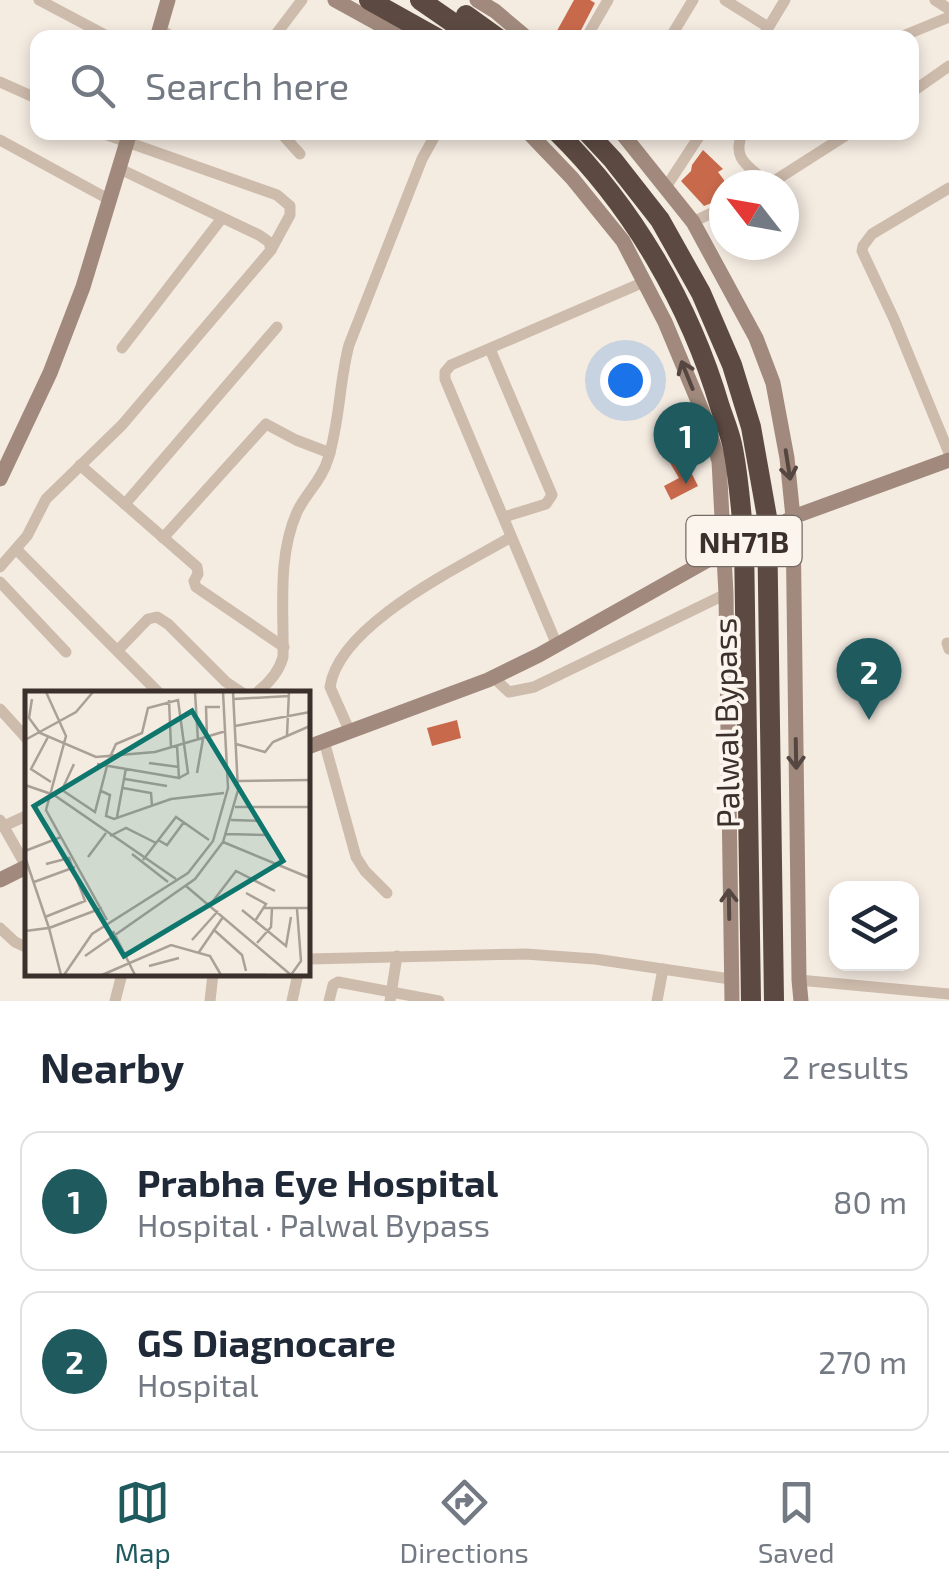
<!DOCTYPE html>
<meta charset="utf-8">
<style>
body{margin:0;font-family:"Exo 2",sans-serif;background:#f6f6f7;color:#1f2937}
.controls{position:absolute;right:30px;bottom:30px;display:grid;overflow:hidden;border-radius:20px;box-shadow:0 5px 15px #0003}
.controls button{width:90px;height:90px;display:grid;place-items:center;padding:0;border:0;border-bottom:2px solid #e0e1e3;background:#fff;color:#1f2937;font:50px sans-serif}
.compass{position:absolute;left:709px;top:170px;width:90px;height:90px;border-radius:50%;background:#fff;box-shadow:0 5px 15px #0003;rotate:301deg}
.you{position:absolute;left:625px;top:380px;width:35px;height:35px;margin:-25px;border:8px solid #fff;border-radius:50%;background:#1a73e8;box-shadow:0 0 0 15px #1a73e833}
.badge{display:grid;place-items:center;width:65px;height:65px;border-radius:50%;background:#1f5a5e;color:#fff;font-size:32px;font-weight:700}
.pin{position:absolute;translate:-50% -82px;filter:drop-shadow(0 2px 5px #0008)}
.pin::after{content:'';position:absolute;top:52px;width:35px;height:30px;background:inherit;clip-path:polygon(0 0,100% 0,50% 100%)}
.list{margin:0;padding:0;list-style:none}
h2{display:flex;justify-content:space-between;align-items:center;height:130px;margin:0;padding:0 40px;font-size:42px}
h2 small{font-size:32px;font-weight:400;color:#747a83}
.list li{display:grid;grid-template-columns:65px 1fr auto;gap:30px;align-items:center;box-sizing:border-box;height:140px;margin:0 20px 20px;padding:0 20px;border:2px solid #e0e1e3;border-radius:20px}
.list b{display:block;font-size:38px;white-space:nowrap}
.list p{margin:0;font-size:32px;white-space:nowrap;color:#747a83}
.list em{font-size:32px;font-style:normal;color:#747a83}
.icon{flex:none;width:55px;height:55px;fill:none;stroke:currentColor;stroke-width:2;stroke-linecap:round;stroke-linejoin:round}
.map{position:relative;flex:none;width:949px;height:1001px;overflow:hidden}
.search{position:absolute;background:#fff;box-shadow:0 5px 15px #0003;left:30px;right:30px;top:30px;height:110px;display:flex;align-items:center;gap:25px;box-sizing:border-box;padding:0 35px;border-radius:20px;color:#747a83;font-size:38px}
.sheet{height:450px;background:#fff}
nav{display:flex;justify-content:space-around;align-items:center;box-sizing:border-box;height:140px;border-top:2px solid #e0e1e3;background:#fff;font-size:28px;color:#747a83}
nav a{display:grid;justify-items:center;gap:5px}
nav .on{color:#1f5a5e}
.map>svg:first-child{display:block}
.building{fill:#c8694b}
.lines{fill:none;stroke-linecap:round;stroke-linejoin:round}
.street{stroke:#cdbbac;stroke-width:11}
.secondary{stroke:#a18a7d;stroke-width:15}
.highway{stroke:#5c4a42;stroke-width:20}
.oneway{stroke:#544640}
.labels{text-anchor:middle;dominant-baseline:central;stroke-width:8;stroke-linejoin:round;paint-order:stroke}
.shield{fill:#fbf5ee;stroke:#756b66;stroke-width:2.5}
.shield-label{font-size:30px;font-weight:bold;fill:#3b302b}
.street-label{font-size:32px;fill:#3b302b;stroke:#fbf5ee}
.inset-road{fill:none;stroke:#aaa098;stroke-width:2.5}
.view{fill:#0f766e;fill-opacity:0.15;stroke:#0f766e;stroke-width:5}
.inset-edge{fill:none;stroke:#3b302b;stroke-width:5}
</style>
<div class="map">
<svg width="949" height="1001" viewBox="0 0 949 1001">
<rect width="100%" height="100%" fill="#f4ebe1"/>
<g class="building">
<path d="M574,0H590L595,3L577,38H553Z"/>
<path d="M703,150L723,169L718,172L724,180V198L704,206L681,181L691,171L692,165Z"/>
<path d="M690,428L706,458L689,468L698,486L671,500L664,486L679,478L660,446Z"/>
<path d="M457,720L461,738L432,746L427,728Z"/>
</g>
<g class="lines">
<g class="street">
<path d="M39,0L111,38"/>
<path d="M725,0L768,27"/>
<path d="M935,0L949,9"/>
<path d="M160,28L173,38"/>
<path d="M273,38L302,0"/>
<path d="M586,38L608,0"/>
<path d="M670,38L693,0"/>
<path d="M762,38L785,0"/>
<path d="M898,38L949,17"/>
<path d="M0,82L38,99"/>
<path d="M912,92L949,66"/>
<path d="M99,132L277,195L290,206V215L271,250"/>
<path d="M280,132L300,154"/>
<path d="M743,132C730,160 750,167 769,184"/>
<path d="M0,140L110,200"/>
<path d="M768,185L851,132"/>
<path d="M666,187L702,132"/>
<path d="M949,188L872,234L863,246L862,251L894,319L949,453"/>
<path d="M693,222L724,207"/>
<path d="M122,348L222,218"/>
<path d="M490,349L552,495L546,504L504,517"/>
<path d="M80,465L197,567L198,574L194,581L196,587L284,647"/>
<path d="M125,504L277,327"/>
<path d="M163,538L266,424L296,440L330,453"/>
<path d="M17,550L160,694"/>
<path d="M0,567L27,536L46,499L122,425L271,250L269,242L259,235L120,169"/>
<path d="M0,582L66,652"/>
<path d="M947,643L949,649"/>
<path d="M557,645L445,379V372L451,365L644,282"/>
<path d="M118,650L148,619L157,617L168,624L226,682L244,694"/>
<path d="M493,677L509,692L534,687L726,594"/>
<path d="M255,694C267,685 279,672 283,657C284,610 277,557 297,512C306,493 322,480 328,459C340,422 339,382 349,345L422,159L437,132"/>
<path d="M0,709L28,740"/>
<path d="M350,732L330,687C339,624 460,567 511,537"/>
<path d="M324,741L356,857L365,871L387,893"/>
<path d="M0,820L26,866"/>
<path d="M4,826L28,815"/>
<path d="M0,928L15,942L28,948"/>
<path d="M308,959L525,954L595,959L730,979"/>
<path d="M799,980L949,994"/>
<path d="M115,1001L122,974"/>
<path d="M210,1001L213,974"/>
<path d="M292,1001L298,974"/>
<path d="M329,1001L333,985L338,982L439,1001"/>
<path d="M390,1001L397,956"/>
<path d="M657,1001L663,969"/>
</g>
<g class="secondary">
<path d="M335,0L404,38"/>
<path d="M477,0L495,11L527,38"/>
<path d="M157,38L168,0"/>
<path d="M528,132L572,178L623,241L665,322L703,413L719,461L726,594L732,1001"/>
<path d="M621,132L693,222L756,338L773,383L787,458L793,517L799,980L801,1001"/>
<path d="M0,479L50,373L83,287L130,132"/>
<path d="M308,747L488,680L539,655L724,551L767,533L793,517L949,460"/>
<path d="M0,880L28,866"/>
</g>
<g class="highway">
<path d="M369,0L437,38"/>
<path d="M420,0L475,38"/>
<path d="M466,15L498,38"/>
<path d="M557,132C633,207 690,305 720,407C724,419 729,431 732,444C739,476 741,510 744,543L751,1001"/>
<path d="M587,132L613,160L660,220L701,293L732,365L751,427L767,517L774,1001"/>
</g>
</g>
<defs><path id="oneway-shaft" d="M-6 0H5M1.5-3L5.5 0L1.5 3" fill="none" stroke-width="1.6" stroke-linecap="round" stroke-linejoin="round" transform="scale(2.5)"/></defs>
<g class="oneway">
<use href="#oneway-shaft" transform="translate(687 375) rotate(-112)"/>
<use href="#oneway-shaft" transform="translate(788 465) rotate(81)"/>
<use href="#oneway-shaft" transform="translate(796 754) rotate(89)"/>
<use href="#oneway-shaft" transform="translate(729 904) rotate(-91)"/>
</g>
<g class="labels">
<rect class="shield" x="686.5" y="516" width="115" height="50" rx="8"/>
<g class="shield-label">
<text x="744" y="541">NH71B</text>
</g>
<g class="street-label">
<text transform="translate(725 723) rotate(-91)">Palwal Bypass</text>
</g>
</g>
<g transform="translate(25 691)">
<rect width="285" height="285" fill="#f4ebe1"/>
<path class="inset-road" d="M21,1L41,45L21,119L82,229M170,1L173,50M7,8L4,27L15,42L71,66L130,61L201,40M209,8L264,5M144,9L146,56M210,35L285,21M262,44L264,1M23,46L6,78L26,91M182,47L181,16H195M0,49L51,21L68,1M211,53L240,61L248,51L285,35M85,66L91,53L117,42L123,17L153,9L163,82L154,87M124,72L154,76M72,73L154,87L152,55M172,82L178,48M100,88L142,95M213,90L285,89M0,94L29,104L151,188M98,97L126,102L127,115M37,99L70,121L82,75M76,100L85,104L81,125L89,128L146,108L199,102M36,101L49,73M210,116H285M92,126L101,77M206,129L236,130M201,143L244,144M85,145L101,137L131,152M133,149L142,154L159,131M198,151L285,187M0,160L36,146M107,163L143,191M0,166L24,237L77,217M63,166L81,142M118,169L151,126L184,149M9,191L50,176M161,195L266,284M221,202L241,213L230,230M185,214L211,180L250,200M239,217H285M217,219L261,255L266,226M20,226L60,210L44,167L21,173M188,238L217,264L221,280M0,240L24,237L36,284M88,240L110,284M167,249L193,220M232,252L246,236L247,217M174,261L198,226M60,265L170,188L198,151L213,99L208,1M124,275L154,267M39,284L67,243L163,182L188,150L203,97L198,1M77,284L146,254L185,265L196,284M196,284H241M266,284L276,270L272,218"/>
<path class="view" d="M167,20L258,170L99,265L9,115Z"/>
<rect width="285" height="285" class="inset-edge"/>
</g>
</svg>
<div class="controls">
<button><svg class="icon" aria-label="layers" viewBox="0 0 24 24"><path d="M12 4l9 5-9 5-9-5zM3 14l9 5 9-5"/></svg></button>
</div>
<svg class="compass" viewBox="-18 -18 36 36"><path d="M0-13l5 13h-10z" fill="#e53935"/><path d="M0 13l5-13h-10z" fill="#747a83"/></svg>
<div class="you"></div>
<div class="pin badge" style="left:686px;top:484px">1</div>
<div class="pin badge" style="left:869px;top:720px">2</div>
<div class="search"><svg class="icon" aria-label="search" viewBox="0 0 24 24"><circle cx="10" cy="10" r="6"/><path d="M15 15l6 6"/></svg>Search here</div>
</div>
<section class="sheet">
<h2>Nearby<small>2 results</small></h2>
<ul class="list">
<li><span class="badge">1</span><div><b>Prabha Eye Hospital</b><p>Hospital · Palwal Bypass</p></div><em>80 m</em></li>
<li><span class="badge">2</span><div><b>GS Diagnocare</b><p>Hospital</p></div><em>270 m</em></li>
</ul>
</section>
<nav>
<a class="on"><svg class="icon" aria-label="map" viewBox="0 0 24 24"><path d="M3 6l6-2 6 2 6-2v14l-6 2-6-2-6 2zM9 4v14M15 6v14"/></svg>Map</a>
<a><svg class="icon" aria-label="directions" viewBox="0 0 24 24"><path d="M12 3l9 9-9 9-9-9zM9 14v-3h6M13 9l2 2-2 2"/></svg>Directions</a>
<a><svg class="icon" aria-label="saved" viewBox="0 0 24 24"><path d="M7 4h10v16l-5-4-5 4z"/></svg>Saved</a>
</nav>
